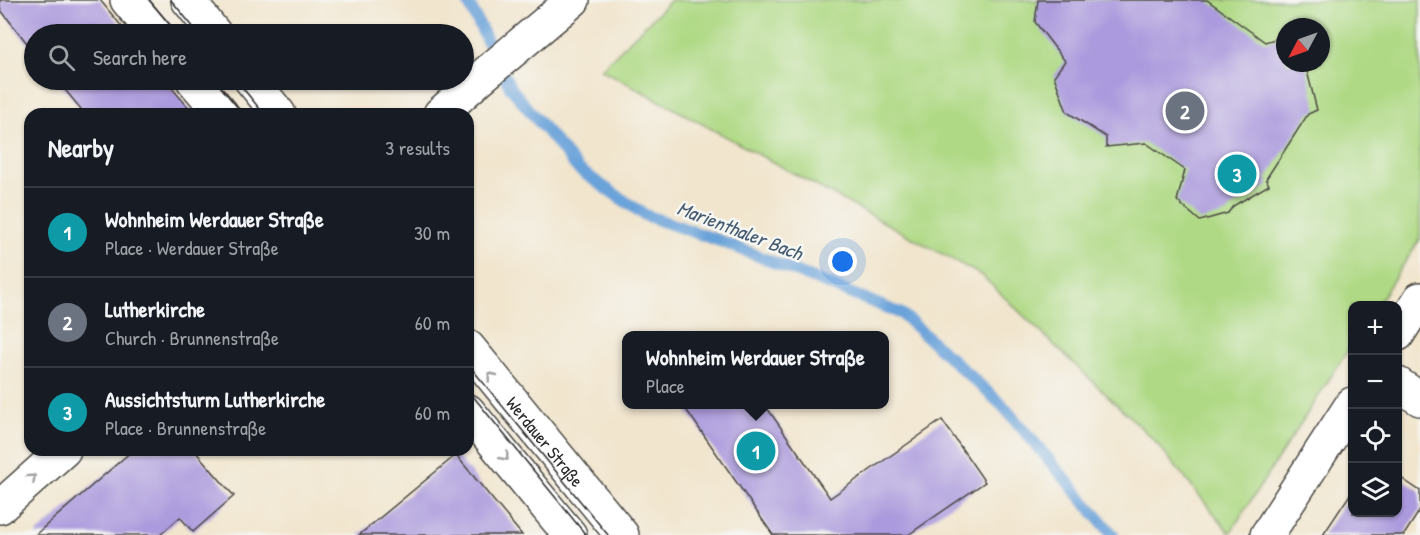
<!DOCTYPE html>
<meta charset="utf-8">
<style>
body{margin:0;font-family:"Patrick Hand",sans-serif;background:#20242c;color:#f1f3f6}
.controls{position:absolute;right:18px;bottom:18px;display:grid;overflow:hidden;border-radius:12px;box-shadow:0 2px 4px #0004}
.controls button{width:54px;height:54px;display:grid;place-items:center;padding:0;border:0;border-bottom:2px solid #363941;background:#171b24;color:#f1f3f6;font:30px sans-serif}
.compass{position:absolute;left:1276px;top:18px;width:54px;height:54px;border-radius:50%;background:#171b24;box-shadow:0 2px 4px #0004;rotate:229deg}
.you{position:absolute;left:843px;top:262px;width:21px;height:21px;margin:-15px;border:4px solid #fff;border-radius:50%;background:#1a73e8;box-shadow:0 0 0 9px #1a73e833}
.badge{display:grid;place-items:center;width:39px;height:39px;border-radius:50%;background:#1f6fb2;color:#fff;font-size:20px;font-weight:700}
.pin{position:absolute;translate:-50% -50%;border:3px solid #fff;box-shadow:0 2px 6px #0006}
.popup{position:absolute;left:622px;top:331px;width:267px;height:78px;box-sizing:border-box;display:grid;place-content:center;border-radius:12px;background:#171b24;filter:drop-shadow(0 2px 4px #0005);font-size:20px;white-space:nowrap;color:#9ea1a6}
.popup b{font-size:22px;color:#f1f3f6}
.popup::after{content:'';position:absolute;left:50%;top:100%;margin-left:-12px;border:12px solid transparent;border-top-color:#171b24}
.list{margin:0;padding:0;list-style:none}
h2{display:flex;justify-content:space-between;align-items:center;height:78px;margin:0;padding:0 24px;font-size:26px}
h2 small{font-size:20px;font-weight:400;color:#9ea1a6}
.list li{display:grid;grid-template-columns:39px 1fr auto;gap:18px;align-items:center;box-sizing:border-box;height:90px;padding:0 24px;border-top:2px solid #363941}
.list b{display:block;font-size:22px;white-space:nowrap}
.list p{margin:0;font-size:20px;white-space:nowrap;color:#9ea1a6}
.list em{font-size:20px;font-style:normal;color:#9ea1a6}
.icon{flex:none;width:33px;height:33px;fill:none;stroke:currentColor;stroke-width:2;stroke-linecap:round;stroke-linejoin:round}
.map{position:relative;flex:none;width:1420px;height:535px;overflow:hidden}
.search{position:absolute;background:#171b24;box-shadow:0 2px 4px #0004;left:24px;top:24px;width:450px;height:66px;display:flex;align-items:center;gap:15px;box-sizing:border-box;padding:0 21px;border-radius:33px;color:#9ea1a6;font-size:22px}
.panel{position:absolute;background:#171b24;box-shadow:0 2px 4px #0004;left:24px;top:108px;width:450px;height:348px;border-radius:18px}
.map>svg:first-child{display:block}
.green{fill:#afd984;stroke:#6d8258;stroke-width:1.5;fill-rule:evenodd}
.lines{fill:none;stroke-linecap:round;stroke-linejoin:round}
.stream{stroke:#6aa3d9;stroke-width:12}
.building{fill:#ab9add}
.minor-casing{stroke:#494743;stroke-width:36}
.primary-casing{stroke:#494743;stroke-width:36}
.minor{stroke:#fff;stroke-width:33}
.primary{stroke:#fff;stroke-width:33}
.tram{stroke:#2b2b2b;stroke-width:1.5}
.oneway{stroke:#a0a0a0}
.labels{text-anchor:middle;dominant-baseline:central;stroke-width:5;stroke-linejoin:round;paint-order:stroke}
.street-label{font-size:18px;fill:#2b2b2b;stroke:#f6f6f2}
.water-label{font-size:20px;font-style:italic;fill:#445b71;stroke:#f6f6f2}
</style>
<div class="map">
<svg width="1420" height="535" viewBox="0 0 1420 535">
<rect width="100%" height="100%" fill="#f6f6f2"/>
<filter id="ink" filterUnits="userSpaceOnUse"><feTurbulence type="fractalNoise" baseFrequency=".0167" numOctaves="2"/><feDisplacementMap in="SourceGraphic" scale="12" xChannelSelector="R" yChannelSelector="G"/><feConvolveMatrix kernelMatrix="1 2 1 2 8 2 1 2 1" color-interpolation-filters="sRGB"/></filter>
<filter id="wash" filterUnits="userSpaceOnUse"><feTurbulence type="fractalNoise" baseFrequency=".008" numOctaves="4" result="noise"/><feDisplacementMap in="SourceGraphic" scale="24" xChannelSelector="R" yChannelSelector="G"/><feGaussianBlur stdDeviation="1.35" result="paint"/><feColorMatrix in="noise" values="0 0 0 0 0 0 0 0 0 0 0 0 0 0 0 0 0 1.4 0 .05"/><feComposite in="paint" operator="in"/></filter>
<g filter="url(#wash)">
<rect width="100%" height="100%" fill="#f1e5cd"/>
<path class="green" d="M671,0H1420V239L1377,305L1352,306V344L1230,533L1153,439L981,275L601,69ZM1285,27H1321V63H1285Z"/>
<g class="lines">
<path class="stream" d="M467,0L510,87L578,169L645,215L723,242L902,314L1003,406L1113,535"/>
</g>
<g id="blocks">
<g class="building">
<path d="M0,0H100L128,34H34V52L0,9Z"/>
<path d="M1038,0H1207L1265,42L1285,36V63H1305L1317,110L1308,114L1266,179L1269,185L1233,206L1228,213L1200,221L1177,201L1185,170L1146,143L1106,147V137L1067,112L1054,76L1065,61L1035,22Z"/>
<path d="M57,80H165L194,114H85Z"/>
<path d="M683,405H765L830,498L942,420L985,482L908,535H773Z"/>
<path d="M133,450H194L234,496L193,532L180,517L160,535H35Z"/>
<path d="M456,455L522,535H359Z"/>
<path d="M1398,476L1420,491V510L1404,535H1323L1353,490V513H1398Z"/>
</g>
</g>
</g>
<g filter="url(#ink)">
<use href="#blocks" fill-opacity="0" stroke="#494743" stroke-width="1.5"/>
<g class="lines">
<defs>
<g id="minor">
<path d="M440,114L478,80L573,0"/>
<path d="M1398,334L1420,299"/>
<path d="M1398,384L1420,399"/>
<path d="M0,507L64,450"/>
<path d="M1267,535L1352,404"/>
</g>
<g id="primary">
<path d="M127,0L155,34"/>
<path d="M188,0L215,34"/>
<path d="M193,80L222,114"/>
<path d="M251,80L279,114"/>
<path id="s1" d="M468,347L622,535"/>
<path d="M468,411L570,535"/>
</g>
</defs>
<use href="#minor" class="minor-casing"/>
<use href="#primary" class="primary-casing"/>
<use href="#minor" class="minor"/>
<use href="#primary" class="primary"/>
<g class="tram">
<path d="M149,0L178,34"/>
<path d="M171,0L199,34"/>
<path d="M215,80L243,114"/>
<path d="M236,80L264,114"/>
<path d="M468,364L608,535"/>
<path d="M468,390L586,535"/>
</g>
</g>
<defs><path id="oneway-chevron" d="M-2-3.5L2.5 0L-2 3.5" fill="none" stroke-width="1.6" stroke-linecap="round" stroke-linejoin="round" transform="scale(1.5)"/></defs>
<g class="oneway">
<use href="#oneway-chevron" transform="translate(491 376) rotate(-129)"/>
<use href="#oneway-chevron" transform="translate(505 457) rotate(51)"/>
<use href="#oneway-chevron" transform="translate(32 478) rotate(-42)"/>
</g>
</g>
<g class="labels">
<g class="street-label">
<text stroke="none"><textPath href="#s1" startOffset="122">Werdauer Straße</textPath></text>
</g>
<g class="water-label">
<text transform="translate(740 230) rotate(21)">Marienthaler Bach</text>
</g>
</g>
</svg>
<div class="controls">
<button>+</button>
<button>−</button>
<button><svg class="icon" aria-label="locate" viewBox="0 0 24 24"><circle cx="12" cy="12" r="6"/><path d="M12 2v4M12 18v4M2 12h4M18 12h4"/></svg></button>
<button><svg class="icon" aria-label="layers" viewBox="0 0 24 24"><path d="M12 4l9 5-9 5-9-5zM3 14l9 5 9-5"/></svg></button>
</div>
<svg class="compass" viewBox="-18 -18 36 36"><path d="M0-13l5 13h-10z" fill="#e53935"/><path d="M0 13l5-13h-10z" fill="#9ea1a6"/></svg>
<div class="you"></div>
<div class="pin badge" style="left:756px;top:451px;background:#0f9aa8">1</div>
<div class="popup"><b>Wohnheim Werdauer Straße</b>Place</div>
<div class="pin badge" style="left:1185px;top:111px;background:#6b7280">2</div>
<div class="pin badge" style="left:1237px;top:174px;background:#0f9aa8">3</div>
<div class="search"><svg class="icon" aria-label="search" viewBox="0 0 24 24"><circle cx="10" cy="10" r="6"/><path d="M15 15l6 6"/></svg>Search here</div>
<section class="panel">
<h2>Nearby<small>3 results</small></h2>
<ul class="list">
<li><span class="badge" style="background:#0f9aa8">1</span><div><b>Wohnheim Werdauer Straße</b><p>Place · Werdauer Straße</p></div><em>30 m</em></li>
<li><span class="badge" style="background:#6b7280">2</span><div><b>Lutherkirche</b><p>Church · Brunnenstraße</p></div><em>60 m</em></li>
<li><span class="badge" style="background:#0f9aa8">3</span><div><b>Aussichtsturm Lutherkirche</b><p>Place · Brunnenstraße</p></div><em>60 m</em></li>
</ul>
</section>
</div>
